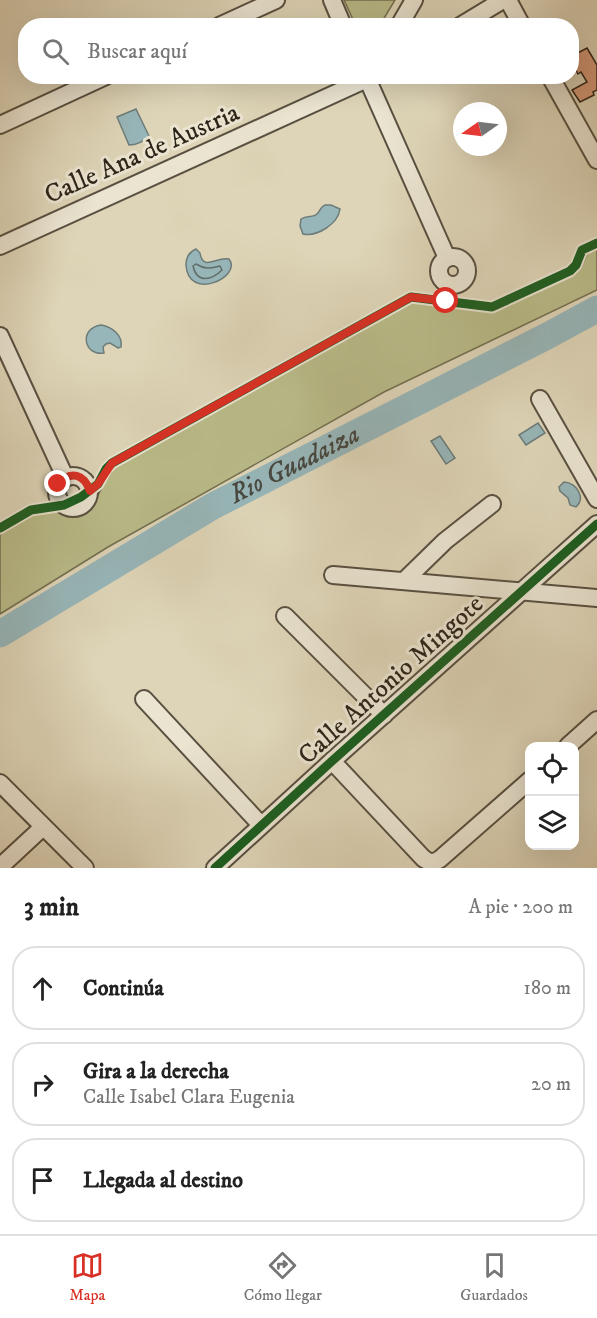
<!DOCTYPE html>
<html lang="es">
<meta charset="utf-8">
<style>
body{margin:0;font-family:"IM FELL DW Pica",serif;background:#f6f6f6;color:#222}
.controls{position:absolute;right:18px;bottom:18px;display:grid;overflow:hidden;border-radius:12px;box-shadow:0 6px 24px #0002}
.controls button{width:54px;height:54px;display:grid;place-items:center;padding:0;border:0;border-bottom:2px solid #e0e0e0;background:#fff;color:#222;font:30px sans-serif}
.compass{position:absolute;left:453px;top:102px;width:54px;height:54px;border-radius:50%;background:#fff;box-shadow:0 6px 24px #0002;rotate:256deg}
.stop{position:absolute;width:18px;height:18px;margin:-14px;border:4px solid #d93025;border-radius:50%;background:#fff}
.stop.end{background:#d93025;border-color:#fff;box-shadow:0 2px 6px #0008}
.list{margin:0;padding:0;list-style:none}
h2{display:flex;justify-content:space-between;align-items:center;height:78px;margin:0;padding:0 24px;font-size:26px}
h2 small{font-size:20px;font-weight:400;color:#767676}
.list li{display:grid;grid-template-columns:39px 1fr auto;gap:18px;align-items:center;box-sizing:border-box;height:84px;margin:0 12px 12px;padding:0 12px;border:2px solid #e0e0e0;border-radius:24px}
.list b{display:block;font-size:22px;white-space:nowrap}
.list p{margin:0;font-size:20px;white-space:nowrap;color:#767676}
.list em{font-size:20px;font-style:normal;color:#767676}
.icon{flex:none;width:33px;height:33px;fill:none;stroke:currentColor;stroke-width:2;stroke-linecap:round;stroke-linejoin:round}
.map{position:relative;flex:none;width:597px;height:868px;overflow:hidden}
.search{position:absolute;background:#fff;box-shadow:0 6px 24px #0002;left:18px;right:18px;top:18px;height:66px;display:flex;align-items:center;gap:15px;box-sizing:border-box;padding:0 21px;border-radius:24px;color:#767676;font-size:22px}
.sheet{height:366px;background:#fff}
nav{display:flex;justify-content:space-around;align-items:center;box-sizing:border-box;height:84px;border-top:2px solid #e0e0e0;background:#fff;font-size:16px;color:#767676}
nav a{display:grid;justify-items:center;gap:3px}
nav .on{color:#d93025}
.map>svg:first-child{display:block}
.green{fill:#b9bb89;stroke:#737051;stroke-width:1.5}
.water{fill:#97b6b9;stroke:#6d7c79;stroke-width:1.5}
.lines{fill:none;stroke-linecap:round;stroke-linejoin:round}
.shore{stroke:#626d69;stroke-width:1.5}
.river{stroke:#97b6b9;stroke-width:27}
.building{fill:#d79a7a;stroke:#2d2419;stroke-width:1.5}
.minor-casing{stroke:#595041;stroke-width:20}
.minor{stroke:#eae4d1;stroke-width:16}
.cycleway-casing{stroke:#eae4d1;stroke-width:13}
.cycleway{stroke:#1b5e20;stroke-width:9}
.route{stroke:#d93025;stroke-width:8}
.labels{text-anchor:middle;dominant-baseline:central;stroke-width:6;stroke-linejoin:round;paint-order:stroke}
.street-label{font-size:26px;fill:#2d2419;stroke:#eae4d1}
.water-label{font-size:27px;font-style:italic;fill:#484841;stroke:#eae4d1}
</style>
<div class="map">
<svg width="597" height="868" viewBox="0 0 597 868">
<rect width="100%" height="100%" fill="#ded5b8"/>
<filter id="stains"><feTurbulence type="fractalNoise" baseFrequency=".00333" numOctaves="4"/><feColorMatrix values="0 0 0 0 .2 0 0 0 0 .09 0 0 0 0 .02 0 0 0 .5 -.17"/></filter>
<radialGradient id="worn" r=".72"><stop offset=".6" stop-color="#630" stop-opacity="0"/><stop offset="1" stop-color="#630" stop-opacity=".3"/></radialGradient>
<g class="green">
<path d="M344,0H395L380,25L356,26Z"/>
<path d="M597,249V290L384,392L108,547L0,614V533L29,515L56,511L76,516L90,510L112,469L263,383L412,302L489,312L581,268L587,254Z"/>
</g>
<g class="water">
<path d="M136,109L149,136C143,142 137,145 129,145L117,117Z"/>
<path d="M325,205H331L340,209C338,224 317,237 303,234L300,226L301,219C307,215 313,218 317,214C321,210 320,207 325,205Z"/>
<path d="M196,249L200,253C203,272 217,256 229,259C243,277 188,302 186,265C186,257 189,252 196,249Z"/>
<path d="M101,325C112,327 123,335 121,347L118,348L110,343L106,344L103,347L104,353C83,356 79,328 101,325Z"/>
<path d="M538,423L545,433L526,445L519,435Z"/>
<path d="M440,436L455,458L446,464L431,441Z"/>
<path d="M564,482C577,483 586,498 576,507L570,505L568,498L560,491L559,487Z"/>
</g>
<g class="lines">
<path class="shore" d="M196,264C204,269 210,269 220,266L222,270C212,280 197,284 193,266Z"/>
<path class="river" id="s1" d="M0,634L213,506L549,335L597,309"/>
</g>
<path class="building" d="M587,48L597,65V90L593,92L594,95L580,102L572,90L587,82L581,72L578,74L572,63V56Z"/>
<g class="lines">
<defs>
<g id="minor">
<path d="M332,0L343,26"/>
<path d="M508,0L522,26"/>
<path d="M219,26L276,0"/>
<path d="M399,26L414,0"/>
<path d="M460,26L503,0"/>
<path d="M366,76L447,258"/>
<path d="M550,76L597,160"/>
<path d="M0,125L106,76"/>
<path d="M0,246L367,79L369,76"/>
<circle cx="453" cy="271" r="14"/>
<path d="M0,336L65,477"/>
<path d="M540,399L597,499"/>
<circle cx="73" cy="492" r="16"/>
<path d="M333,575L597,598"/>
<path d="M404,581L445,541L492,504"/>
<path d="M285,616L384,715"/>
<path d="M144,699L261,825"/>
<path d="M568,746L597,720"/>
<path d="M332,761L423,858C429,863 434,863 440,859L530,780"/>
<path d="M0,783L85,868"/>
<path d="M0,867L43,827"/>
<path d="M215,868L332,761L597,524"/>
</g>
</defs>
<use href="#minor" class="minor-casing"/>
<use href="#minor" class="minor"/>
<defs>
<g id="cycleway">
<path d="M0,528L31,510L64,505L81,497L98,484L106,469L112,463L411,297L492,307L570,271L576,265L582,250L597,243"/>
<path d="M215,868L332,761L597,524"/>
</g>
</defs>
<use href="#cycleway" class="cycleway-casing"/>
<use href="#cycleway" class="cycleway"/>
</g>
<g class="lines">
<path class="route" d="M58,484C71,470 84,474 90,491L98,484L112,463L411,297L446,301"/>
</g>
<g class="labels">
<g class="street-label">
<text transform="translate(142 154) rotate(-24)">Calle Ana de Austria</text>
<text transform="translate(391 680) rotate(-42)">Calle Antonio Mingote</text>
</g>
<g class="water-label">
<text stroke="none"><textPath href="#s1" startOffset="340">Rio Guadaiza</textPath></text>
</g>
</g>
<rect width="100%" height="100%" filter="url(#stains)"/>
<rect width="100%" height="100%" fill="url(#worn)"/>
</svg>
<div class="controls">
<button><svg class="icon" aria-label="locate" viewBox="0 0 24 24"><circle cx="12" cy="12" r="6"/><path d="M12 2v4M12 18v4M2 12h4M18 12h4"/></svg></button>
<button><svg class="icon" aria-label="layers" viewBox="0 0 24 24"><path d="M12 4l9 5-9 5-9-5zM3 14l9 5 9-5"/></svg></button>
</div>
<svg class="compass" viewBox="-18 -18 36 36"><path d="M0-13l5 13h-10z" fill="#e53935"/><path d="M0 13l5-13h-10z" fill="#767676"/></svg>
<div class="stop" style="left:446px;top:301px"></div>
<div class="stop end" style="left:58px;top:484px"></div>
<div class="search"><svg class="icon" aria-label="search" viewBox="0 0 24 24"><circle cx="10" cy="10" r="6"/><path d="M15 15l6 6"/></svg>Buscar aquí</div>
</div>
<section class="sheet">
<h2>3 min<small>A pie · 200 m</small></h2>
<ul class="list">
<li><svg class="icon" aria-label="ahead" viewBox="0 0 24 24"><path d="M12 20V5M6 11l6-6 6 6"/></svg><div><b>Continúa</b></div><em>180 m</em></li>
<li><svg class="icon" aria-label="right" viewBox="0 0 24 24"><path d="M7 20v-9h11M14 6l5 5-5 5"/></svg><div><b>Gira a la derecha</b><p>Calle Isabel Clara Eugenia</p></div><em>20 m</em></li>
<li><svg class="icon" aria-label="arrive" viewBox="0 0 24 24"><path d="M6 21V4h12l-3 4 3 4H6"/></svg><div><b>Llegada al destino</b></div></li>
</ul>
</section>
<nav>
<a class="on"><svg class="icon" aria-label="map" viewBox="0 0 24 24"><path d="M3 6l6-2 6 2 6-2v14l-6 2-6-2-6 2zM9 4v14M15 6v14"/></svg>Mapa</a>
<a><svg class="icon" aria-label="directions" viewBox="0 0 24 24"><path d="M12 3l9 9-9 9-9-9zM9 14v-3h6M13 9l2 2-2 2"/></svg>Cómo llegar</a>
<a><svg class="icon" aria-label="saved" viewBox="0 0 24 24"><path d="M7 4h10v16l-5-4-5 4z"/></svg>Guardados</a>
</nav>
